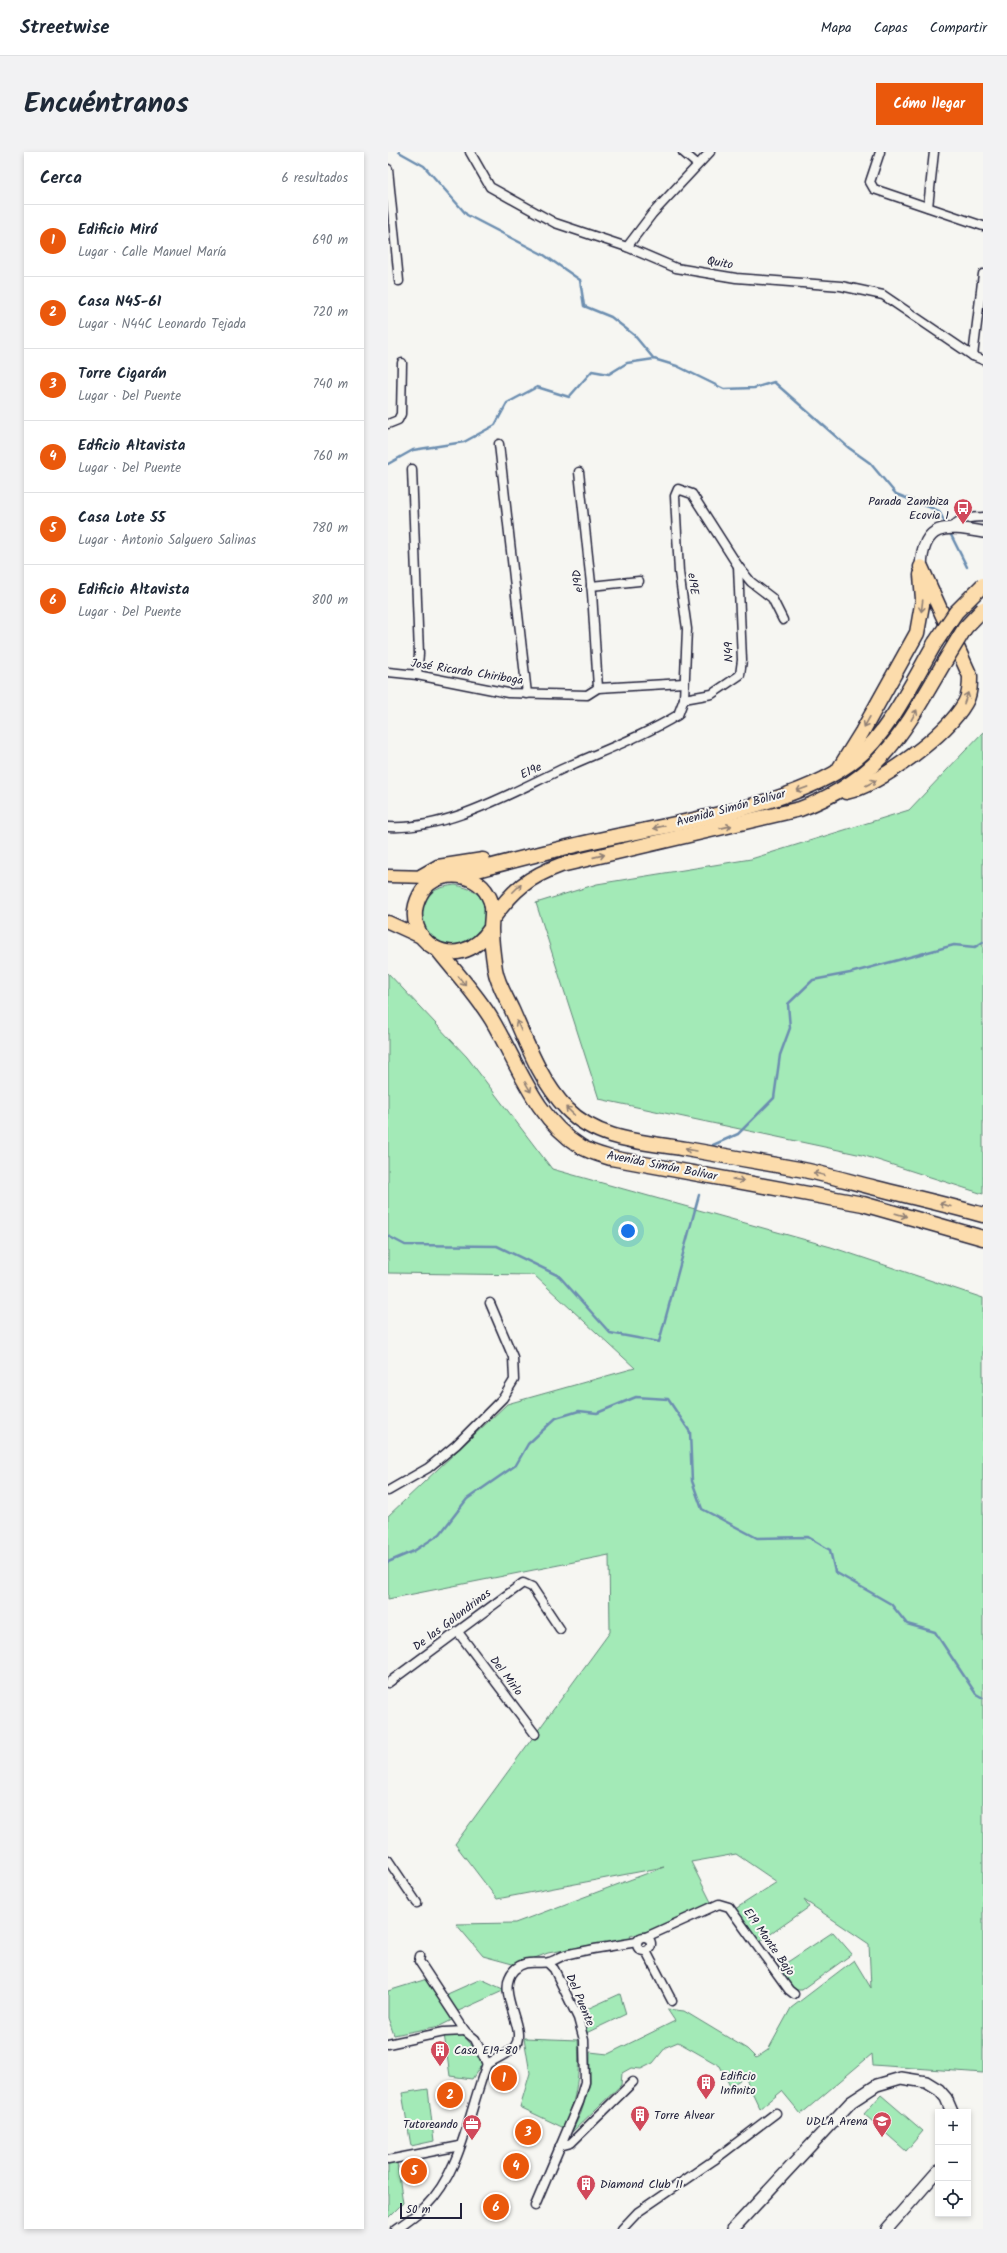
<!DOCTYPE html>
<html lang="es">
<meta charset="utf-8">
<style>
body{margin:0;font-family:Kalam,sans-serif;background:#f2f2f3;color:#1f2937}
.controls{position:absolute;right:12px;bottom:12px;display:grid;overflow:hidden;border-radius:0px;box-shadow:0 2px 6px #0003}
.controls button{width:36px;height:36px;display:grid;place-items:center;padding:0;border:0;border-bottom:1px solid #e0e1e3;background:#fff;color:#1f2937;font:20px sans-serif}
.scale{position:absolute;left:12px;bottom:10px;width:62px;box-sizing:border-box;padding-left:4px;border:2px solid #22223b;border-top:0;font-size:11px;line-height:14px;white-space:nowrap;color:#22223b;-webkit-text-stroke:3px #f6f6f2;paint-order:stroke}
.you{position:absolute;left:240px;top:1079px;width:14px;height:14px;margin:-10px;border:3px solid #fff;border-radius:50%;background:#1a73e8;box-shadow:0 0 0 6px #1a73e833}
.badge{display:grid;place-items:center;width:26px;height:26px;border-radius:50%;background:#ea580c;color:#fff;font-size:13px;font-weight:700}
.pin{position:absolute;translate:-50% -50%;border:2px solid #fff;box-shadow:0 1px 4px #0006}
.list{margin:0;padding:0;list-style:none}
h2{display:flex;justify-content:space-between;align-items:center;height:52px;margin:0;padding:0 16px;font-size:17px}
h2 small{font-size:13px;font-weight:400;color:#747a83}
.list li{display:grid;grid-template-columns:26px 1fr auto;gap:12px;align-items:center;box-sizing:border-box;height:72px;padding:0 16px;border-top:1px solid #e0e1e3}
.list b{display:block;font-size:15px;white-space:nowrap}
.list p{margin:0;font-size:13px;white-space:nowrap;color:#747a83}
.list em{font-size:13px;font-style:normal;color:#747a83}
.icon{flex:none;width:22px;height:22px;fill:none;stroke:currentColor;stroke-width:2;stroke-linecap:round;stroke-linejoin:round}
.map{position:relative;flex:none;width:595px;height:2077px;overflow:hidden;border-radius:0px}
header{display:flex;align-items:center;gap:24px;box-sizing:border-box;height:56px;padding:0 20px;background:#fff;border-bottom:1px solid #e0e1e3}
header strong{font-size:19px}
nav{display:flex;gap:22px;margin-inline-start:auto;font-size:14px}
.intro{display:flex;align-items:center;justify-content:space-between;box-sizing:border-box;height:96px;padding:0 24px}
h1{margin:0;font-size:28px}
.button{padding:10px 18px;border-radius:0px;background:#ea580c;color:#fff;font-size:14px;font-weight:700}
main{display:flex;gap:24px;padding:0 24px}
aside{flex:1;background:#fff;border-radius:0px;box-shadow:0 2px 6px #0003}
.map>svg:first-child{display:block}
.green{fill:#a3eab7;stroke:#628679}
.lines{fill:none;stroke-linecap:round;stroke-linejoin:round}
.stream{stroke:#6c8eb0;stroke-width:2.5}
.street-casing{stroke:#22223b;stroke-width:11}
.secondary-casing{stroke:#22223b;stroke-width:14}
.primary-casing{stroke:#22223b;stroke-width:15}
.highway-casing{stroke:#22223b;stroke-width:17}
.street{stroke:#f6f6f2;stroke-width:8}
.secondary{stroke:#f6f6f2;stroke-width:11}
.primary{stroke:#fcdcac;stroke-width:12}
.highway{stroke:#fcdcac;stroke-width:14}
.highway-bridge-casing{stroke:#22223b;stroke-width:17;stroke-linecap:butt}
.highway-bridge{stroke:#fcdcac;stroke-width:14}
.oneway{stroke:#8f7f74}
.labels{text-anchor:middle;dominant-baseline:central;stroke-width:4;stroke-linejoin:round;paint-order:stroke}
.street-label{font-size:12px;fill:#22223b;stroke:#f6f6f2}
.poi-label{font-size:12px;fill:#22223b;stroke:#f6f6f2;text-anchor:start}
</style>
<header>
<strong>Streetwise</strong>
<nav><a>Mapa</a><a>Capas</a><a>Compartir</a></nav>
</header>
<div class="intro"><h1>Encuéntranos</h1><a class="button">Cómo llegar</a></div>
<main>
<aside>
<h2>Cerca<small>6 resultados</small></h2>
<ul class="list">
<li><span class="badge">1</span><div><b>Edificio Miró</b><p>Lugar · Calle Manuel María</p></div><em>690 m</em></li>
<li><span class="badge">2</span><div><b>Casa N45-61</b><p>Lugar · N44C Leonardo Tejada</p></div><em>720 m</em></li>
<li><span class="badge">3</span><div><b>Torre Cigarán</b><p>Lugar · Del Puente</p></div><em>740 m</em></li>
<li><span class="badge">4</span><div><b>Edficio Altavista</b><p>Lugar · Del Puente</p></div><em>760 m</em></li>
<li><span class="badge">5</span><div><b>Casa Lote 55</b><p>Lugar · Antonio Salguero Salinas</p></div><em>780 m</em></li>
<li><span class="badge">6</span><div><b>Edificio Altavista</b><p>Lugar · Del Puente</p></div><em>800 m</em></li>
</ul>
</aside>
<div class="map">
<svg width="595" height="2077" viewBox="0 0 595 2077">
<rect width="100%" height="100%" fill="#f6f6f2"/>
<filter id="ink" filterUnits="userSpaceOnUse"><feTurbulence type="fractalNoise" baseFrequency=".025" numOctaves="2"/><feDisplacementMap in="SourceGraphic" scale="8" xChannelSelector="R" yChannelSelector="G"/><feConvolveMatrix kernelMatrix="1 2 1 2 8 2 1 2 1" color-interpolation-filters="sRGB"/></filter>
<g filter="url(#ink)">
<g class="green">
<path d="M595,580V1042L474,1003L211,947L148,751L209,732L363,707L521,658Z"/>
<path d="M67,733C98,739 99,753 96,781L59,799L34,779C33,751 35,737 67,733Z"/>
<path d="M0,821L79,905L164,1017L443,1095L595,1146V1921L485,1913L484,1902L413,1962L394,1939L372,1957L357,1925L342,1934L332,1914L290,1890L278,1895L265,1911L253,1917L243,1916L234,1921L233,1933L183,1981L193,1961L202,1932V1900L220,1902L287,1869L279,1857L296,1859L359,1897L368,1906L380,1898L403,1856L466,1808L483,1836L481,1792L416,1748L421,1755L370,1791L344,1759L389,1730L348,1702L303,1710L325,1754L258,1780L242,1784L246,1789L214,1791L160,1801L128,1813L95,1804L68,1772L127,1771L276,1715L109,1747L67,1692L222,1480L221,1403L0,1447V1364L119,1252L247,1216L146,1123L0,1121Z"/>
<path d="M445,1780L464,1802L414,1838H406L389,1817Z"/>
<path d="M39,1827L64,1868L52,1874L6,1883L0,1866V1839Z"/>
<path d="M93,1827L117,1838L66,1861L55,1844Z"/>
<path d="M232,1842L238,1862L194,1883L188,1862Z"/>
<path d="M70,1876L96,1909L84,1927L62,1924L56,1882Z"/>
<path d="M136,1886L190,1888C192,1921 189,1945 176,1976L132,1955L142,1921Z"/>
<path d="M40,1937L46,1989L23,1994L14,1941Z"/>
<path d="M493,1943L535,1979L518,1999L476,1962Z"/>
<path d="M0,2004H8L15,2051L0,2066Z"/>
</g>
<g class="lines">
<g class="stream">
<path d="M11,0L36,14L79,63L156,103L192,128L196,154L223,165L246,183L266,207"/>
<path d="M0,312L25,298L76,290L107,273L119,251L149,235L181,245L204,219L221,222L239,211L266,207L289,214L336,237L366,236L386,230L461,296L482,311L508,342L551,359L558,373"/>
<path d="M561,379L579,415"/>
<path d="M325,993L350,982L386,946L392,903L402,876L400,852L425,828L462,821L566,793L587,795L595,790"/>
<path d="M0,1084L17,1093L109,1094L171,1124L222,1181L271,1190L311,1043"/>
<path d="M0,1410L26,1399L52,1382L79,1347L128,1313L140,1292L168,1266L191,1259L209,1261L248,1245L280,1247L302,1280L304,1329L314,1357L369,1386L420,1385L442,1398L447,1420L503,1452L519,1472L547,1480L588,1542L595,1546"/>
</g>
<defs>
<g id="street">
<path d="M82,0L102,35L167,71L239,95L288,116L348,126L453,134L495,143L585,204L595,208"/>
<path d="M295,0L309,12"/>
<path d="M492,0L482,30L486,37L595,74"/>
<path d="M0,17L11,129"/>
<path d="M540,55L546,0"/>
<path d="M239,95L264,62L322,0"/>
<path d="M585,204L595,122"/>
<path d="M0,272L10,268L13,262L14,211"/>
<path d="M111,292L139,542"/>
<path d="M24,317L31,502L29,523"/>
<path d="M191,320L204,441L210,536"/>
<path d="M565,375C572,365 583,366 595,365"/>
<path d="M203,434L251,429"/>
<path d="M0,520L29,523L120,541L199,543L210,536L296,531"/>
<path d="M296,547L324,542L352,523L354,508L350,414"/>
<path d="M0,675C63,678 127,638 183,613C219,597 255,584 290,563L296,547L299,477L291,420L287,344L290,337L304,342L350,414L363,430L384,446L395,468"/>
<path d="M0,1339L40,1316L68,1293L115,1246L126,1228L125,1205L102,1151"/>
<path d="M70,1480L147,1582"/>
<path d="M0,1531L135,1431L144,1435L172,1477"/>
<path d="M0,1708L29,1751"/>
<circle cx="256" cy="1792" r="7"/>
<path d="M258,1785L331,1752L341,1755L401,1838L406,1842"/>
<path d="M258,1799L284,1849"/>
<path d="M32,1804L31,1809L77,1879L87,1887L99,1912"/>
<path d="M0,1892L56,1880L77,1879"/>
<path d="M99,1912C107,1907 121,1902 127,1894C140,1877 106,1839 126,1818C138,1806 150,1813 161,1810C166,1809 171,1805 177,1803C201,1797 225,1794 249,1790"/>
<path d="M172,1994L183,1991L245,1930"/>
<path d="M0,2008L72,1994"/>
<path d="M147,2054L191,1950L197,1930L196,1888L190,1866L166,1817L160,1811"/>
<path d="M8,2077C18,2070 28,2063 37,2055C74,2019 81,1958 99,1912"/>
<path d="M234,2077L250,2060L326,2008L388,1961"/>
</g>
<g id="secondary">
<path d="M533,415C535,369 559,374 595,380"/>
<path d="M345,2077L463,1950L489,1933L513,1926L538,1930L551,1938L558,1946L564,1960"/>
<path d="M499,2077L550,2019"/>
</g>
<g id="primary">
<path d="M0,724L43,725"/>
<path d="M0,770L35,786"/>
</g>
<g id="highway">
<path d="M451,617L474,580L529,481L535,447L533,423"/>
<path d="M458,640C493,632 559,582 577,551C582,543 582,533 582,524L533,415"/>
<path d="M71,723C119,710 167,697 215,687C287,671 413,653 469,606C501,580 526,527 547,491"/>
<path d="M34,724L50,715L95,708"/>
<path d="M105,766C125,738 140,725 173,713L412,657C493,627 516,579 557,509"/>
<path d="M103,776C69,828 9,787 32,743C45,717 86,717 100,743C107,755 103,765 103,777C103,790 105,804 107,817C109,831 118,845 124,858C139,892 153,930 179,957C210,989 258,990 298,997C336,1004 373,1010 411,1017C437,1022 463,1030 488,1036C524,1045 560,1053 595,1063"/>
<path d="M50,798C68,821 89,843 104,868C130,912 147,966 192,994C201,1000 213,1003 223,1006L475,1052L595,1086"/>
</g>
</defs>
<use href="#street" class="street-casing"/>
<use href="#secondary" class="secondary-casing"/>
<use href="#primary" class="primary-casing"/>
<use href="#highway" class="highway-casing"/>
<use href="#street" class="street"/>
<use href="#secondary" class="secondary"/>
<use href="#primary" class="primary"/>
<use href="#highway" class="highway"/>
<defs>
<g id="highway-bridge">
<path d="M547,491L568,460L595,433"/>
<path d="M557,509L577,476L595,457"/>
</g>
</defs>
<use href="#highway-bridge" class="highway-bridge-casing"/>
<use href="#highway-bridge" class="highway-bridge"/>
</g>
<defs><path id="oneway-shaft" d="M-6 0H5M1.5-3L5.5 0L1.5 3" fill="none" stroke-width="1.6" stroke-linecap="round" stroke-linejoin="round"/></defs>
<g class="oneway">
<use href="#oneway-shaft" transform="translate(534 454) rotate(97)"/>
<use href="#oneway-shaft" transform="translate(578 546) rotate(-70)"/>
<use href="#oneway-shaft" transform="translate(526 563) rotate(-61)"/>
<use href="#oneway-shaft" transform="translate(479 570) rotate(119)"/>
<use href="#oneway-shaft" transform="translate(483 631) rotate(-27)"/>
<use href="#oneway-shaft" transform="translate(414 637) rotate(160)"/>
<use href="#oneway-shaft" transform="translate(271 675) rotate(167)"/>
<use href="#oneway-shaft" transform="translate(338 675) rotate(-13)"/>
<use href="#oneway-shaft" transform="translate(211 704) rotate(-13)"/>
<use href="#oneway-shaft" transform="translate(129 736) rotate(-45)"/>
<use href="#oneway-shaft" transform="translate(74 829) rotate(53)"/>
<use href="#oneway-shaft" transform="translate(131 874) rotate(-114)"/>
<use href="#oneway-shaft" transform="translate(140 935) rotate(60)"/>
<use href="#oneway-shaft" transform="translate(182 959) rotate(-136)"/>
<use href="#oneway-shaft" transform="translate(303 998) rotate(-170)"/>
<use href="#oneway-shaft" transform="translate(431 1022) rotate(-166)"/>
<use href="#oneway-shaft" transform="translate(350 1028) rotate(10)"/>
<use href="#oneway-shaft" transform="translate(557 1053) rotate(-166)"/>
<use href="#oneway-shaft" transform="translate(513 1063) rotate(16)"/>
</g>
</g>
<defs>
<symbol id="bus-pin" viewBox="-11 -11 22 30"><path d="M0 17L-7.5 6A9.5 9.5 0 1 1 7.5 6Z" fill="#d1495b" stroke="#f6f6f2"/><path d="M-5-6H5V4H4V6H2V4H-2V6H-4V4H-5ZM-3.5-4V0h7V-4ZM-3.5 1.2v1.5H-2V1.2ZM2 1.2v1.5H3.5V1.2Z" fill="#fff"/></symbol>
<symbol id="building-pin" viewBox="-11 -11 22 30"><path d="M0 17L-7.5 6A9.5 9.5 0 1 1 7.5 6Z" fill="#d1495b" stroke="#f6f6f2"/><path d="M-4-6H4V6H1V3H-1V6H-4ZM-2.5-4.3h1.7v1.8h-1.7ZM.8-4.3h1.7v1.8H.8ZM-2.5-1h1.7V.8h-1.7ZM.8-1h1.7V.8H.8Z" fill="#fff"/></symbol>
<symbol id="university-pin" viewBox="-11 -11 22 30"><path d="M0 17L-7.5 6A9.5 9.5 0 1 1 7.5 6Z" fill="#d1495b" stroke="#f6f6f2"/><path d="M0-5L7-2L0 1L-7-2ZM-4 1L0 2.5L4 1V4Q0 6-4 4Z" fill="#fff"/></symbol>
<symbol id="office-pin" viewBox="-11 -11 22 30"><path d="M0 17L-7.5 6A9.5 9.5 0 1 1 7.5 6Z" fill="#d1495b" stroke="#f6f6f2"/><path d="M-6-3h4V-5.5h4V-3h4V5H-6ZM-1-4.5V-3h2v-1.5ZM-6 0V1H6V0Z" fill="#fff"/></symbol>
</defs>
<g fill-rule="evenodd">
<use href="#bus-pin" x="564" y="345" width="22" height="30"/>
<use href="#building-pin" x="41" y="1887" width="22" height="30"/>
<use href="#building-pin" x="307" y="1920" width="22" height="30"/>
<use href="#building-pin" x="241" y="1952" width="22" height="30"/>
<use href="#university-pin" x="483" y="1958" width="22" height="30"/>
<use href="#office-pin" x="73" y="1961" width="22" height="30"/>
<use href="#building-pin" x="187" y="2021" width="22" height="30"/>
</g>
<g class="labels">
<g class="street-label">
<text transform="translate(332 111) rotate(10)">Quito</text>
<text transform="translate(190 429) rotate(-96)">e19D</text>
<text transform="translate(305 432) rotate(82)">e19E</text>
<text transform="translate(341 500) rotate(-91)">N49</text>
<text transform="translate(79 520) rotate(9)">José Ricardo Chiriboga</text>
<text transform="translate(143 619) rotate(-25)">E19e</text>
<text transform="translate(343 656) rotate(-15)">Avenida Simón Bolívar</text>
<text transform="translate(274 1014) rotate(11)">Avenida Simón Bolívar</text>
<text transform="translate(64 1468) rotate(-37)">De las Golondrinas</text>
<text transform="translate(118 1524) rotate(53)">Del Mirlo</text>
<text transform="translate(381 1790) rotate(55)">E19 Monte Bajo</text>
<text transform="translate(192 1848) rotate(67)">Del Puente</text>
</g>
<g class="poi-label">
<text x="561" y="349" text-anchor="end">Parada Zambiza<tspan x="561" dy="14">Ecovia 1</tspan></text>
<text x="66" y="1898">Casa E19-80</text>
<text x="332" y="1924">Edificio<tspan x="332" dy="14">Infinito</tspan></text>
<text x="266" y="1963">Torre Alvear</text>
<text x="480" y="1969" text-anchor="end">UDLA Arena</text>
<text x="70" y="1972" text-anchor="end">Tutoreando</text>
<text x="212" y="2032">Diamond Club II</text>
</g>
</g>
</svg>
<div class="controls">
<button>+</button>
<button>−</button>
<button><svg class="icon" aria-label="locate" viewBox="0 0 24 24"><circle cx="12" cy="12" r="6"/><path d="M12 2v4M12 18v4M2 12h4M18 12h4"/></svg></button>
</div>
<div class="scale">50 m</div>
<div class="you"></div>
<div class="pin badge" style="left:116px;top:1926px">1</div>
<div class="pin badge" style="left:62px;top:1943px">2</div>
<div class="pin badge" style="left:140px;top:1980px">3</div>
<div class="pin badge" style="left:128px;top:2014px">4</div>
<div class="pin badge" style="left:26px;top:2019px">5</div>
<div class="pin badge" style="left:108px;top:2055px">6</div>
</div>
</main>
